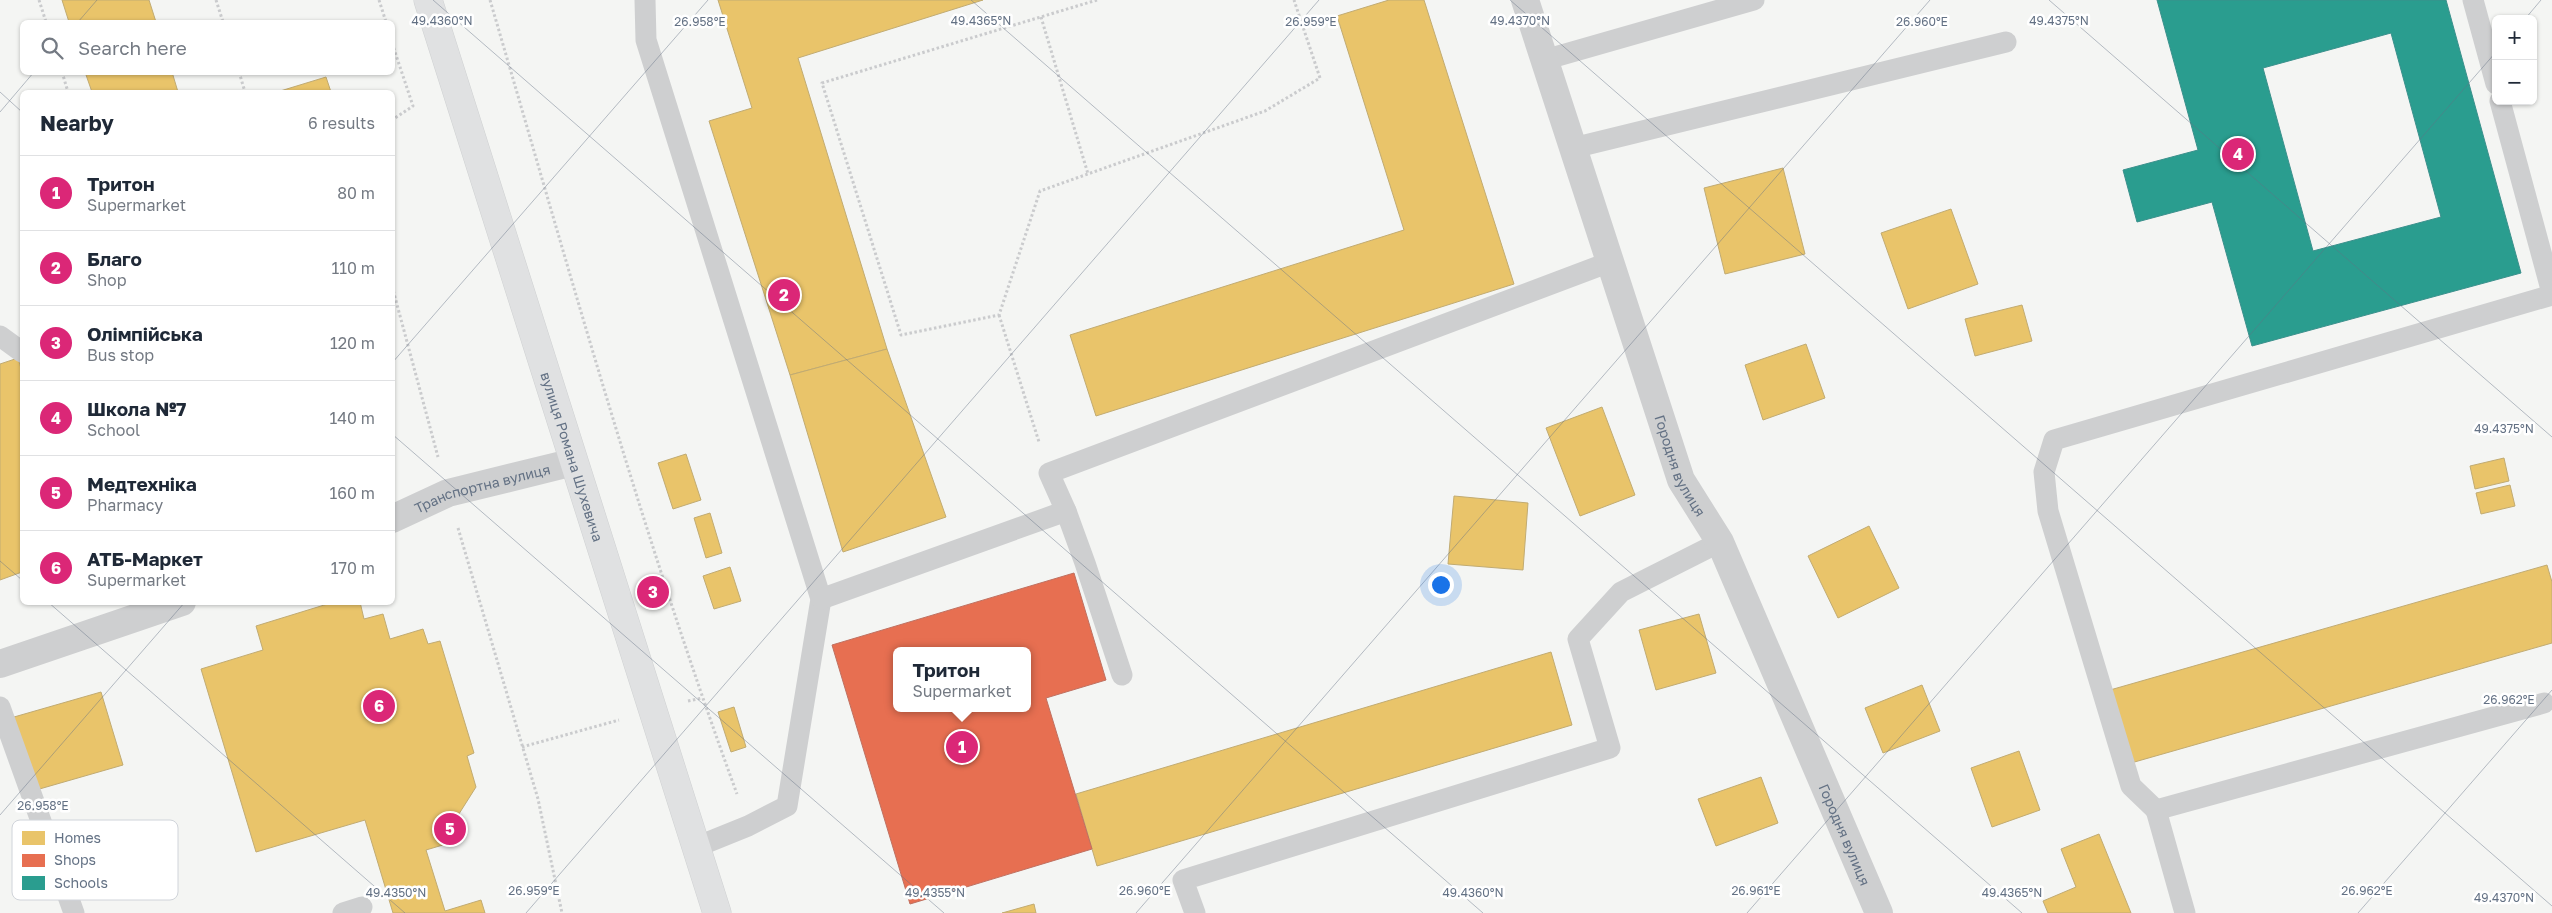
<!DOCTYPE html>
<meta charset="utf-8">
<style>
body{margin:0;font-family:"Golos Text",sans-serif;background:#f6f6f7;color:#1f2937}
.controls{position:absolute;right:15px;top:15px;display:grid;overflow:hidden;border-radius:8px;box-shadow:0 1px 4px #0004}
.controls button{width:45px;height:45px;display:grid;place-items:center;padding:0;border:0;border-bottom:1px solid #e0e1e3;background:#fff;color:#1f2937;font:25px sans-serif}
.you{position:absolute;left:1440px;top:584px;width:18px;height:18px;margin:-12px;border:4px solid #fff;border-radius:50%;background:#1a73e8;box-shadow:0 0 0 8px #1a73e833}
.badge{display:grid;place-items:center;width:32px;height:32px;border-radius:50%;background:#db2777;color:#fff;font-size:16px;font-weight:700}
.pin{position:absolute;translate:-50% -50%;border:2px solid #fff;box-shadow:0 1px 5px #0006}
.popup{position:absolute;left:893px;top:647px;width:138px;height:65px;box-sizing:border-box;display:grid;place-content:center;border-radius:8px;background:#fff;filter:drop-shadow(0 1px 4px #0005);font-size:16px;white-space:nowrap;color:#747a83}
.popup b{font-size:19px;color:#1f2937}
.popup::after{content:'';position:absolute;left:50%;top:100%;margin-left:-10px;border:10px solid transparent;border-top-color:#fff}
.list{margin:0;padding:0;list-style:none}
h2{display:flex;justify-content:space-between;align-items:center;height:65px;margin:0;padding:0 20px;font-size:21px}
h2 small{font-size:16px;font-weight:400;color:#747a83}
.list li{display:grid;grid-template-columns:32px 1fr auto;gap:15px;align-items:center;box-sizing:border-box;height:75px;padding:0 20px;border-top:1px solid #e0e1e3}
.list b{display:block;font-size:19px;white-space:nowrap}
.list p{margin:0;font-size:16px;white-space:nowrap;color:#747a83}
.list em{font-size:16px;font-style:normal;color:#747a83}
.icon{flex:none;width:28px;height:28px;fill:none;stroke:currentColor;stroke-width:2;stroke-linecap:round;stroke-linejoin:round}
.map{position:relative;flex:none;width:2552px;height:913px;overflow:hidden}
.search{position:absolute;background:#fff;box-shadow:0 1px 4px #0004;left:20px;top:20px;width:375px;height:55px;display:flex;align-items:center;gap:12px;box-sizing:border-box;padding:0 18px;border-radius:8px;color:#747a83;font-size:19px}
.panel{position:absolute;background:#fff;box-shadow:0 1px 4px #0004;left:20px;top:90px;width:375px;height:515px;border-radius:8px}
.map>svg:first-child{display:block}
.homes{fill:#e9c46a;stroke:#c1ab72}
.shops{fill:#e76f51;stroke:#bf7060;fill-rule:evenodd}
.schools{fill:#2a9d8f;stroke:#3b908c;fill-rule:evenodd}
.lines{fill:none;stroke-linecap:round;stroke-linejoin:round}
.secondary-casing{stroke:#cfd1d2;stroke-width:29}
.path{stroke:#cacbcd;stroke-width:3;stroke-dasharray:2.5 2.5;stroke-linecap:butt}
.lane{stroke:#cecfd0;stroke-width:21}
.street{stroke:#cecfd0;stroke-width:28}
.secondary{stroke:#e0e1e2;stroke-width:28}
.ticks{fill:none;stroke:#637184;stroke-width:1;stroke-opacity:0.45}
.labels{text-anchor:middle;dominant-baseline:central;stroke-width:5;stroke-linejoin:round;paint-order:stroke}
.street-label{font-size:14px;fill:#637184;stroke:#fff}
.key{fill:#fff;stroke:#d0d4da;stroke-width:1}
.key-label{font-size:14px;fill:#637184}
.ticks-label{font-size:12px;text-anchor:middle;fill:#637184;stroke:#fff;stroke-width:5;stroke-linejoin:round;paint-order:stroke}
</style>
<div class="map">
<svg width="2552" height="913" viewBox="0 0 2552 913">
<rect width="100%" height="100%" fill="#f4f5f3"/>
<g class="homes">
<path d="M62,0H149L156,22H69Z"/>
<path d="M718,0H983L798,58L887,349L790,375L709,121L752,108Z"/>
<path d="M1389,0H1424L1514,284L1096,416L1070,335L1404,230L1337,16Z"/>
<path d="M85,72H172L178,92H92Z"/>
<path d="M326,77L331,92H277Z"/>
<path d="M1783,168L1805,254L1725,274L1704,188Z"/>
<path d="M1951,209L1978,284L1908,309L1881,233Z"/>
<path d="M2022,305L2032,341L1975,356L1965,319Z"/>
<path d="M1806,344L1825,398L1763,420L1745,365Z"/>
<path d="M887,349L946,517L843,552L790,375Z"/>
<path d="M18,358L22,372V572L0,580V364Z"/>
<path d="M1602,407L1635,495L1580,516L1546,428Z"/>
<path d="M686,454L701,500L673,509L658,463Z"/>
<path d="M2504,458L2509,481L2475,489L2470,466Z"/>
<path d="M2510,485L2515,506L2481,514L2476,493Z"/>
<path d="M1454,496L1528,503L1523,570L1448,564Z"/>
<path d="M710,513L722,553L706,558L694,518Z"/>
<path d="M1869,526L1899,588L1838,618L1808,556Z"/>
<path d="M2547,565L2552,582V643L2131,763L2110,690Z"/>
<path d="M730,567L741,601L714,609L703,576Z"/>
<path d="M334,602H360L364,619L383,614L390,639L423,629L428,644L440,641L474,753L467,756L476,787L457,817L463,839L426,850L445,911L481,900L485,913H393L365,820L256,852L201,669L263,650L256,626Z"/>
<path d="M1699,614L1716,673L1656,690L1639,630Z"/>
<path d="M1551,652L1572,725L1097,866L1076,794Z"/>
<path d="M1922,685L1940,731L1883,753L1865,708Z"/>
<path d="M101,692L123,765L36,790L14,717Z"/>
<path d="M734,707L746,747L731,752L718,712Z"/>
<path d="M2019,751L2040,810L1992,827L1971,768Z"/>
<path d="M1761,777L1778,823L1716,846L1698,799Z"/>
<path d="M2099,834L2131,913H2048L2043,901L2076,887L2061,849Z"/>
<path d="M1034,904L1036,913H1002Z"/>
</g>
<path class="shops" d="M1074,573L1106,680L1046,698L1092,849L910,904L832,645ZM897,651H1027V708H897Z"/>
<path class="schools" d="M2157,0H2446L2521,273L2252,346L2212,202L2137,222L2123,170L2198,150ZM2391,33L2441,217L2313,251L2263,68Z"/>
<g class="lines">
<defs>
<g id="secondary">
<path id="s3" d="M428,0L717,913"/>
</g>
</defs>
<use href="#secondary" class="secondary-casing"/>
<g class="path">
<path d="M39,0L46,22"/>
<path d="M216,0L223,22"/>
<path d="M379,0L386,22"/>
<path d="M490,0C568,266 642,534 737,794"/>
<path d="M1097,0L822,83L901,335L999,315L1040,191L1265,111L1320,78L1294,0"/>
<path d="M1041,17L1088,174"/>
<path d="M392,43L413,106L392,120"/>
<path d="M62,72L68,92"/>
<path d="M239,72L245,92"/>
<path d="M392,286L438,457"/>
<path d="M999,315L1039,442"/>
<path d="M458,528L538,799L562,913"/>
<path d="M688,701L702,698"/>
<path d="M522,747L619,720"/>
</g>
<g class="lane">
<path d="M645,0L646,40L821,599L787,806L748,826L696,847"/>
<path d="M2473,0L2496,84"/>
<path d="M1544,60L1754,0"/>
<path d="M2500,101L2552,293"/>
<path d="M1573,148L2006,42"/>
<path d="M0,336L22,352"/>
<path d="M1066,511L1085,563L1122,675"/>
<path d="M821,599L1066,511L1049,473L1610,262"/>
<path d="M0,707L74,913"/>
<path d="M2156,810L2131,786L2048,511L2044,472L2054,440L2552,295"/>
<path d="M343,913L362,907"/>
<path d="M1195,913L1183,880L1610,748L1578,639L1621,592L1720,542"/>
<path d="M2185,913L2156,810L2544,703"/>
</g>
<g class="street">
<path id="s1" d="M1525,0L1681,480L1720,542L1879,913"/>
<path id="s2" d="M392,519L448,493L574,462"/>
<path d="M0,664L182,602"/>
</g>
<use href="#secondary" class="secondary"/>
</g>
<path class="ticks" d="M433,0L1483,913M971,0L2022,913M1510,0L2552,906M2049,0L2552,437M2525,19L2541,0M78,22L97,0M0,92L22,112M0,112L34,72M392,363L708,0M392,434L944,913M0,561L22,580M48,602L405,913M0,815L185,602M526,913L1319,0M1136,913L1930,0M1747,913L2496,52M2358,913L2552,690"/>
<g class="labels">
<g class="street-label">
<text stroke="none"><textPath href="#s3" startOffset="479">вулиця Романа Шухевича</textPath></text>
<text stroke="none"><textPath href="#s1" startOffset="491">Городня вулиця</textPath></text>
<text stroke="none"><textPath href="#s2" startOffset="96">Транспортна вулиця</textPath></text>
<text stroke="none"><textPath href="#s1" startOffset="896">Городня вулиця</textPath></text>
</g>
</g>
<rect x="12" y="820" width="166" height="80" rx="8" class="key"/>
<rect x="22" y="831" width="23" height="14" fill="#e9c46a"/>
<rect x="22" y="854" width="23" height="13" fill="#e76f51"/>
<rect x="22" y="876" width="23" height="14" fill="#2a9d8f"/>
<g class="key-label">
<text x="54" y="843">Homes</text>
<text x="54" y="865">Shops</text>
<text x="54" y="888">Schools</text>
</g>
<g class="ticks-label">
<text x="442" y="25">49.4360°N</text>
<text x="981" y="25">49.4365°N</text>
<text x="1520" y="25">49.4370°N</text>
<text x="2059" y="25">49.4375°N</text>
<text x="700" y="26">26.958°E</text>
<text x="1311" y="26">26.959°E</text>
<text x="1922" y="26">26.960°E</text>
<text x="2504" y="433">49.4375°N</text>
<text x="2509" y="704">26.962°E</text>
<text x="43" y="810">26.958°E</text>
<text x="534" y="895">26.959°E</text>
<text x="1145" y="895">26.960°E</text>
<text x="1756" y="895">26.961°E</text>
<text x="2367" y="895">26.962°E</text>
<text x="396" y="897">49.4350°N</text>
<text x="935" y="897">49.4355°N</text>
<text x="1473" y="897">49.4360°N</text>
<text x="2012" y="897">49.4365°N</text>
<text x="2504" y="902">49.4370°N</text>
</g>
</svg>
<div class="controls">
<button>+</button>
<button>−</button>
</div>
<div class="you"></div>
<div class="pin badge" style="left:962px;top:747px">1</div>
<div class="popup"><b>Тритон</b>Supermarket</div>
<div class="pin badge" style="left:784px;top:295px">2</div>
<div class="pin badge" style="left:653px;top:592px">3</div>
<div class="pin badge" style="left:2238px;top:154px">4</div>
<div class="pin badge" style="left:450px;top:829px">5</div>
<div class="pin badge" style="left:379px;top:706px">6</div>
<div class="search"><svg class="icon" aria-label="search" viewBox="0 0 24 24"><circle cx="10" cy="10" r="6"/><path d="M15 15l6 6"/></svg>Search here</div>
<section class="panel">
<h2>Nearby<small>6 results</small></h2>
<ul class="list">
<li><span class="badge">1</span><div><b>Тритон</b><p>Supermarket</p></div><em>80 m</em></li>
<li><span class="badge">2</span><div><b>Благо</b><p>Shop</p></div><em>110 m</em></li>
<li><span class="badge">3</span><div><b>Олiмпiйська</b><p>Bus stop</p></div><em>120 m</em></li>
<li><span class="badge">4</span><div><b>Школа №7</b><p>School</p></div><em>140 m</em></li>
<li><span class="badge">5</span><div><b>Медтехнiка</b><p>Pharmacy</p></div><em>160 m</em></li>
<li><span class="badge">6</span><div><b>АТБ-Маркет</b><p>Supermarket</p></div><em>170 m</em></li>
</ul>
</section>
</div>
